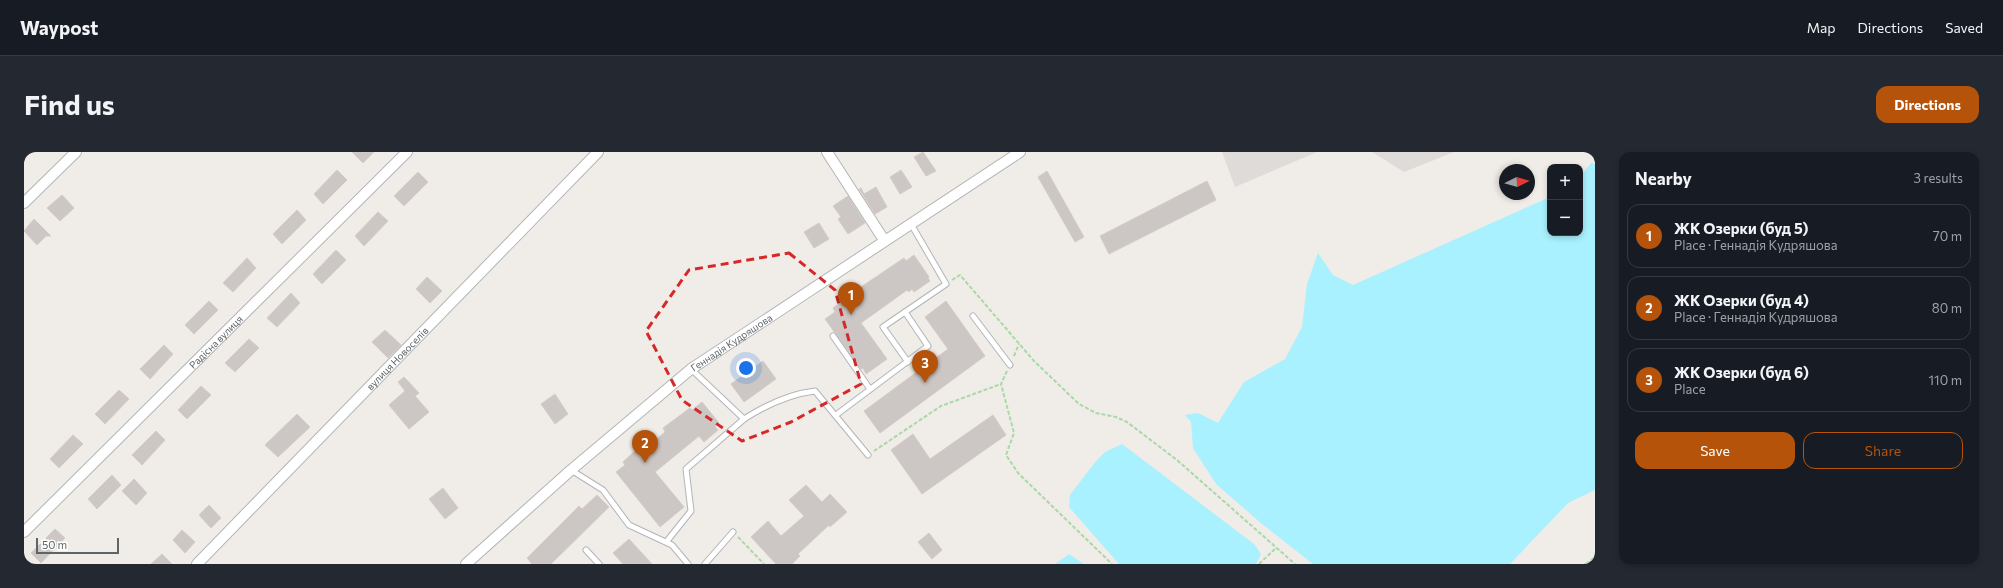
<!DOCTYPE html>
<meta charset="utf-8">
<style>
body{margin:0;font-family:Commissioner,sans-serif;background:#242831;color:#f1f3f6}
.controls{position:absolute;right:12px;top:12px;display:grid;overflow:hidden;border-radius:8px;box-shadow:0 2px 6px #0003}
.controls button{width:36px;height:36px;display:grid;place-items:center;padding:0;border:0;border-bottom:1px solid #363941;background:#171b24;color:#f1f3f6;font:20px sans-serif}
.compass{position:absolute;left:1475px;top:12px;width:36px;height:36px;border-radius:50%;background:#171b24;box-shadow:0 2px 6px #0003;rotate:85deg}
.scale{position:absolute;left:12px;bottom:10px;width:83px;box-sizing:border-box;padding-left:4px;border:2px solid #5e6467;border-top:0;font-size:11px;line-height:14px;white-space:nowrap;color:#5e6467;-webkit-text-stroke:3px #fff;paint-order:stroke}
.you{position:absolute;left:722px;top:216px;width:14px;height:14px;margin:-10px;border:3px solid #fff;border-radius:50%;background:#1a73e8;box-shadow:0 0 0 6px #1a73e833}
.badge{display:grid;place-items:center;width:26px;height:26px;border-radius:50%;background:#b45309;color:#fff;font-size:13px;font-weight:700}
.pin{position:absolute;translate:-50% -33px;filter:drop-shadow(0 1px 2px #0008)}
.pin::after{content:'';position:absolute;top:21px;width:14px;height:12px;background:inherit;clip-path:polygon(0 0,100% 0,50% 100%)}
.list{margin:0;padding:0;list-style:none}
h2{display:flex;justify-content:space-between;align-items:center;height:52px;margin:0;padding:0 16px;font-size:17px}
h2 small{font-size:13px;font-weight:400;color:#9ea1a6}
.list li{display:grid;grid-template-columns:26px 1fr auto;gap:12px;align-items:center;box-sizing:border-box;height:64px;margin:0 8px 8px;padding:0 8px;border:1px solid #363941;border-radius:12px}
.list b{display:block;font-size:15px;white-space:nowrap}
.list p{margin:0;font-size:13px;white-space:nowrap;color:#9ea1a6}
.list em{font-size:13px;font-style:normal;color:#9ea1a6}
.actions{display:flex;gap:8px;padding:12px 16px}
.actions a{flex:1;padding:9px 0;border:1px solid #b45309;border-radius:12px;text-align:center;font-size:14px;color:#b45309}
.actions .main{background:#b45309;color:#fff}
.map{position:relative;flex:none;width:1571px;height:412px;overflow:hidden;border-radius:12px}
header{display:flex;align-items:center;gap:24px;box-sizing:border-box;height:56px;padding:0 20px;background:#171b24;border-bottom:1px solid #363941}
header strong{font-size:19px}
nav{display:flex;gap:22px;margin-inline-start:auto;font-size:14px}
.intro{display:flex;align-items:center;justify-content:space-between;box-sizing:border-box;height:96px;padding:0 24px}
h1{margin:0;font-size:28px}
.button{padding:10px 18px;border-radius:12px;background:#b45309;color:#fff;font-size:14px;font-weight:700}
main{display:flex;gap:24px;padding:0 24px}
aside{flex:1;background:#171b24;border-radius:12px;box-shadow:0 2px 6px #0003}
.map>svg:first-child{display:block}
.industrial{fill:#dfdbd9}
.water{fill:#a9f1fe}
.building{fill:#ccc7c4;stroke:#d5ccc5}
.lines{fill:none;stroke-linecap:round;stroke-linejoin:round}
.lane-casing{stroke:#b2b6b9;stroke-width:7}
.street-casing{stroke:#b2b6b9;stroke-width:12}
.path{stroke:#a8d9a7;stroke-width:2;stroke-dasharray:4 2;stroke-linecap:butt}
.lane{stroke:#fff;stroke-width:5}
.street{stroke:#fff;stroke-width:10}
.marked{fill:none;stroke:#d62828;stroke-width:3;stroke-dasharray:8 5;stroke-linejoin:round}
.labels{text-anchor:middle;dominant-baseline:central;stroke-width:3.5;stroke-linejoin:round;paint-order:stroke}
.street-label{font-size:10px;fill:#5e6467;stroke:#fff}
</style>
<header>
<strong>Waypost</strong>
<nav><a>Map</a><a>Directions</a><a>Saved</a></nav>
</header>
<div class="intro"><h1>Find us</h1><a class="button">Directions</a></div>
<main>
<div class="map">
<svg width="1571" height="412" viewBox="0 0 1571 412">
<rect width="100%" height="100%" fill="#f0ece7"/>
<g class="industrial">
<path d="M1198,0H1293L1211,35Z"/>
<path d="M1348,0H1430L1380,20Z"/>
</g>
<g class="water">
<path d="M1567,11L1571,12V338L1544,351L1486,412H1289L1238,372L1192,332L1169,296L1167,270L1161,263L1174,261L1194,271L1220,230L1261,207L1278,175L1283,132L1294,101L1309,123L1329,133L1526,45V81H1556V25Z"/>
<path d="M1098,292L1230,392L1237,402L1232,412H1095L1045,355L1046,343L1072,309L1081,300Z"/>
<path d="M1045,402L1060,412H1031Z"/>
</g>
<g class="building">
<path d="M328,0H350L339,11Z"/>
<path d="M899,0L912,19L902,24L890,5Z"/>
<path d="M313,18L323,28L299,52L290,42Z"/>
<path d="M877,18L888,35L876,42L866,25Z"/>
<path d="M1023,19L1060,85L1051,90L1014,25Z"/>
<path d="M394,20L404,30L380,54L370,44Z"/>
<path d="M1183,29L1192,48L1085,102L1076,84Z"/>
<path d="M852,35L863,55L851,62L835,37L837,36L840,42Z"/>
<path d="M38,43L50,56L36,69L23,56Z"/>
<path d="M824,44L841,71L824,82L814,67L817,65L809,54Z"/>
<path d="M273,58L282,68L258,92L249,82Z"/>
<path d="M354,60L364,69L340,94L331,84Z"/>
<path d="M10,67L27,84H22L13,93L0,79Z"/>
<path d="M795,71L805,87L790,96L780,80Z"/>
<path d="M312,98L322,108L298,132L289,122Z"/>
<path d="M890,103L905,125L904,126L906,129L890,140L888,137L885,140L883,138L837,171L863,207L842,222L839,216L837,217L801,167L811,160L809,156L837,135L880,106L882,109Z"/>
<path d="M223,106L232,116L209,140L199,131Z"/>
<path d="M403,125L418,139L406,151L392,137Z"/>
<path d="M267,141L276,151L253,175L243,166Z"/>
<path d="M185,149L194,158L170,182L161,173Z"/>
<path d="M922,149L961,204L856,281L840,259L924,197L901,165Z"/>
<path d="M361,178L377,193L364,206L348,190Z"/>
<path d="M225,187L235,196L211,220L201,211Z"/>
<path d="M140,193L149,202L126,227L116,217Z"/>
<path d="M739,209L752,227L720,250L707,232Z"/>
<path d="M380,225L395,241L391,244L405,260L385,277L365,253L381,239L374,230Z"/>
<path d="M177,234L187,243L163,267L154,258Z"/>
<path d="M95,238L105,247L81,272L71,262Z"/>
<path d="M531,242L544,262L531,272L517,252Z"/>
<path d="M678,250L695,271L691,275L694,278L680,290L675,284L631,320L660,355L636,375L592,320L601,313L599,310L613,297L624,288L627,292L641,280L639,276L666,256L668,258Z"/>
<path d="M273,262L286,275L254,305L241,293Z"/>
<path d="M969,263L982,283L898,342L867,298L889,282L906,307Z"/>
<path d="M132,279L141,288L118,313L108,303Z"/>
<path d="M49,283L59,292L35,316L26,307Z"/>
<path d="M88,323L97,333L73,357L64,347Z"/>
<path d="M110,327L123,341L112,353L98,339Z"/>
<path d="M782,333L798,350L806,342L823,360L806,375L805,373L774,402L776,404L768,412H752L727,385L744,369L757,384L780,364L765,348Z"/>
<path d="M419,336L434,356L421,367L405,347Z"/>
<path d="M573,343L585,355L527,412H508L503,406L555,354L558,357Z"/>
<path d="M185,353L197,366L187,376L175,363Z"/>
<path d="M31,377L41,386L17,411L7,401Z"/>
<path d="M158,378L171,390L161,401L149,388Z"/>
<path d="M905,381L918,398L908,407L894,390Z"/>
<path d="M605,387L628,412H599L589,401Z"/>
<path d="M138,402L148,412H127Z"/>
</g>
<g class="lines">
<defs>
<g id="lane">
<path d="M949,164L986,213"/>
<path d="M809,184L846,237"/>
<path d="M884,210L859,175L922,132L887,72"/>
<path d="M667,217L720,267C742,253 765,242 791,239L844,303"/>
<path d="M812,263L904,194L881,160"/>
<path d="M547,318L579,338L605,373L648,393L664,412"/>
<path d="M643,389L667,359L662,317L720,267"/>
<path d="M562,398L575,412"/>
<path d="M681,412L709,380"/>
</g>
<g id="street">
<path d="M803,0L860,88"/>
<path d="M0,51L52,0"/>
<path id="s1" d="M0,380L383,0"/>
<path id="s2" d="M173,412L574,0"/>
<path id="s3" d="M442,412L547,318L667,217L996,0"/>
</g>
</defs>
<use href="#lane" class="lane-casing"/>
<use href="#street" class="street-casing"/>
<g class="path">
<path d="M928,128L936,123L1010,209L1055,252L1072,261L1092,265L1103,270L1153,308L1271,412"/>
<path d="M990,204L995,192"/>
<path d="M983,219L977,232L990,281L982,303L994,321L1088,412"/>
<path d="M850,299L917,254L977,232"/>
<path d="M714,385L740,412"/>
<path d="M1235,412L1252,396"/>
<path d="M1562,412L1571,405"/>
</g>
<use href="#lane" class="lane"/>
<use href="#street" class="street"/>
</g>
<path class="marked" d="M765,101L811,138L837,232L767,270L718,289L658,248L622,179L665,118Z"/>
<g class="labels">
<g class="street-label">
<text stroke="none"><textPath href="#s1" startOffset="270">Радісна вулиця</textPath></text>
<text stroke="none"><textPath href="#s3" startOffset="346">Геннадія Кудряшова</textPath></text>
<text stroke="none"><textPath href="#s2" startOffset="287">вулиця Новоселів</textPath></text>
</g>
</g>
</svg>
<div class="controls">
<button>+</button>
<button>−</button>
</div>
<svg class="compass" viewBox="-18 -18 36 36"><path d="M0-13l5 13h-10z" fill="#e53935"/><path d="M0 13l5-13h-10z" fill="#9ea1a6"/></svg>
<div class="scale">50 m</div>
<div class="you"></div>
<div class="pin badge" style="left:827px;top:163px">1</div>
<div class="pin badge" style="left:621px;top:311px">2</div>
<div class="pin badge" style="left:901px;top:231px">3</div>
</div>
<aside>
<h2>Nearby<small>3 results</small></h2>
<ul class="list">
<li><span class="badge">1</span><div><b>ЖК Озерки (буд 5)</b><p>Place · Геннадія Кудряшова</p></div><em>70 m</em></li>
<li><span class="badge">2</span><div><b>ЖК Озерки (буд 4)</b><p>Place · Геннадія Кудряшова</p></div><em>80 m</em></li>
<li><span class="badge">3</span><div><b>ЖК Озерки (буд 6)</b><p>Place</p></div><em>110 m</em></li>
</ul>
<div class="actions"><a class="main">Save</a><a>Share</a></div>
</aside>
</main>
